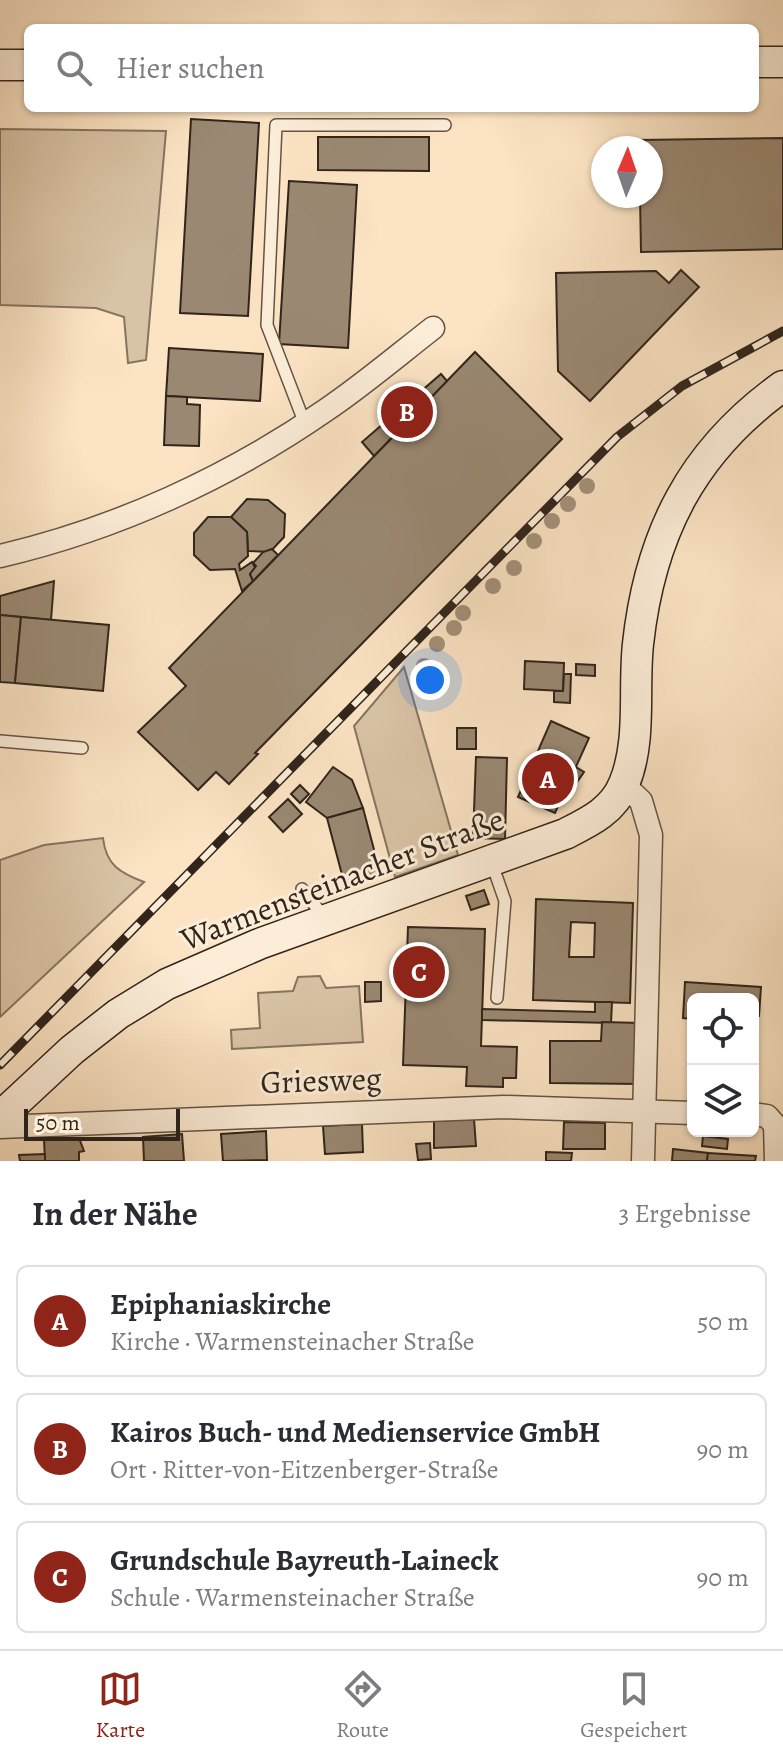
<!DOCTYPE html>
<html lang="de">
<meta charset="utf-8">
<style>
body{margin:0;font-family:Alegreya,serif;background:#f2f2f3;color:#2b2b33}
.controls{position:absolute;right:24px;bottom:24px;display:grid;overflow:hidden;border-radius:12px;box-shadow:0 2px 6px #0004}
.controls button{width:72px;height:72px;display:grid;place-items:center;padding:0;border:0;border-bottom:2px solid #e1e1e2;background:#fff;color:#2b2b33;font:40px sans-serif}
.compass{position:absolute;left:591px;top:136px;width:72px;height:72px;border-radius:50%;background:#fff;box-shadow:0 2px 6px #0004;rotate:2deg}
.scale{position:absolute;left:24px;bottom:20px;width:156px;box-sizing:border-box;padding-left:8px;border:4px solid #31251b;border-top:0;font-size:22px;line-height:28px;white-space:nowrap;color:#31251b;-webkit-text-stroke:6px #fcedd8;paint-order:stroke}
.you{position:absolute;left:430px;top:680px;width:28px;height:28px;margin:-20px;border:6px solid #fff;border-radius:50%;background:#1a73e8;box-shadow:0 0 0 12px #1a73e833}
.badge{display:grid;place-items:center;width:52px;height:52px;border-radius:50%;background:#8f2418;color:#fff;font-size:26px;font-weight:700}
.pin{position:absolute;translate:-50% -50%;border:4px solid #fff;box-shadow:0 2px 8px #0006}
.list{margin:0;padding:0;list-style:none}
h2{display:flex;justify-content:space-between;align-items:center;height:104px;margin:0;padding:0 32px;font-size:34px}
h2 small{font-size:26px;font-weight:400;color:#7c7c81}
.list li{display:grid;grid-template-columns:52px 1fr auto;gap:24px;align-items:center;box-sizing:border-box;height:112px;margin:0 16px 16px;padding:0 16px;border:2px solid #e1e1e2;border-radius:12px}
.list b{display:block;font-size:30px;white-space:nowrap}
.list p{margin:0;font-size:26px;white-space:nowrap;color:#7c7c81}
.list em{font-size:26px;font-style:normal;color:#7c7c81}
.icon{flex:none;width:44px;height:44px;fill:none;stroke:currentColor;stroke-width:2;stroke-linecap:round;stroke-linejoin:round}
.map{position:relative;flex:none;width:783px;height:1161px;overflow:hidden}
.search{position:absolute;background:#fff;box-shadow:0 2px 6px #0004;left:24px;right:24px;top:24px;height:88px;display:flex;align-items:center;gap:20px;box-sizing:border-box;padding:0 28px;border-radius:12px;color:#7c7c81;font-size:30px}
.sheet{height:488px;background:#fff}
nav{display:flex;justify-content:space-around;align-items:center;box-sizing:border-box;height:112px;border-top:2px solid #e1e1e2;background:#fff;font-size:22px;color:#7c7c81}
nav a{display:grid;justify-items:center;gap:4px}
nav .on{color:#8f2418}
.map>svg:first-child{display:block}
.green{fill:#d9c3a6;stroke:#857460;stroke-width:2}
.building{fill:#9a8872;stroke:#31251b;stroke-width:2;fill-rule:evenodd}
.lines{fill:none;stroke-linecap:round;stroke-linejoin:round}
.lane-casing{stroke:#645445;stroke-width:14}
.street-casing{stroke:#645445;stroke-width:25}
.secondary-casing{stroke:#31251b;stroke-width:33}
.lane{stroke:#fcedd8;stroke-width:11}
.street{stroke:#fcedd8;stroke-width:22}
.secondary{stroke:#fcedd8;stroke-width:30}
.rail-casing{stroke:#31251b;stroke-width:9}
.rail{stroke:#fcedd8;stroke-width:6;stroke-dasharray:18;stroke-linecap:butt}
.tree{fill:#a3907a}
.labels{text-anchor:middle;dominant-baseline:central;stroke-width:6;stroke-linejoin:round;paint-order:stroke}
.street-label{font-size:32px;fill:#31251b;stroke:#fcedd8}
</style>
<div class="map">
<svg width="783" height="1161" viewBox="0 0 783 1161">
<rect width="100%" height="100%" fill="#fbe3c3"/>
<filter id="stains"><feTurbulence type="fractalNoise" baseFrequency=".0025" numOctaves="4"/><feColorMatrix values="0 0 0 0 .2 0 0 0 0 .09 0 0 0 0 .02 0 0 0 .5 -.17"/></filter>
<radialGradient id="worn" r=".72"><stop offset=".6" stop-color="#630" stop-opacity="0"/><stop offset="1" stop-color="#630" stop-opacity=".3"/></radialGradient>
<g class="green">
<path d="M0,129L166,131L146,360L128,363L124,317L96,308L0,305Z"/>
<path d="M404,667L458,855L395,877L354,726Z"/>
<path d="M103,838C106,865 120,873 144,882L0,1017V860L44,845Z"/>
<path d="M320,976L326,988L359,986L363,1042L232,1049L231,1030L260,1028L258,993L293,991L298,977Z"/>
</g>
<g class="building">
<path d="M191,119L259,123L248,316L180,313Z"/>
<path d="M318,137H429V171L318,170Z"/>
<path d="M783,138V249L641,252L640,196H651V148H639V140Z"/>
<path d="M289,181L357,185L348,348L279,344Z"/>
<path d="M681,270L699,287L590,401L558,371L556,273L656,271L669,283Z"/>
<path d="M169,348L263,354L260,401L166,396Z"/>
<path d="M475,352L562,439L255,753L258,754L229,784L216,772L198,790L138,732L186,686L169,668Z"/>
<path d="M441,374L447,381L374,456L362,442Z"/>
<path d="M166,396L187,397V404L200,405L199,446L164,445Z"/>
<path d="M247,499L268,500L285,514L284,537L270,552L248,551L247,532L231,517Z"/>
<path d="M208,517H231L247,532L248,556L239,564L240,570L252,562L256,569L250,574L253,581L242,591L235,569L210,570L194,555V533Z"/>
<path d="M272,549L278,555L253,581L250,574L256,566L253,563L263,552Z"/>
<path d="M54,581L51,620L0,615V596Z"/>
<path d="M0,615L21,617L15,683L0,682Z"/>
<path d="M21,617L109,625L103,691L15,683Z"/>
<path d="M525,661L564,663L563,691L524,689Z"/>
<path d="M576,664L595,665V676L576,675Z"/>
<path d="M564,674H571L570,703L554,702V691H563Z"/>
<path d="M551,721L589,738L555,813L518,797Z"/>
<rect x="457" y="728" width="19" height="21"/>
<path d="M476,757L507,758L505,839L473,838Z"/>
<path d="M333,767L352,780L363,808L327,818L306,802Z"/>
<path d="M576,767L584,772L570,792L566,791Z"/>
<path d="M300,785L309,794L300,803L291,794Z"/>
<path d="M288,799L302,814L283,832L269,817Z"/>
<path d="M363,808L381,876L345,886L327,818Z"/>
<path d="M484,890L489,904L471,910L466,896Z"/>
<path d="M536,899L633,903L630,1003L533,1000ZM571,922L595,923L594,957H569Z"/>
<path d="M408,927L485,929L481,1046L517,1047L516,1078H503V1087L466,1086L467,1067L403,1065Z"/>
<path d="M365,982H381V1001L365,1002Z"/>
<path d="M685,982L761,987L759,1016H753V999H693V1019L683,1018Z"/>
<path d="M595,1002H612L611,1023L482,1020V1009L595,1012Z"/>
<path d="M602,1022L641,1023L640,1084L550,1083V1041H601Z"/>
<path d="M474,1119L476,1146L434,1148V1121Z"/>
<path d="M564,1122L605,1123V1149H563Z"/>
<path d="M362,1124L363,1152L325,1154L323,1126Z"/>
<path d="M266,1131L267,1160L223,1161L221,1134Z"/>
<path d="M182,1134L184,1161H144L143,1137Z"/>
<path d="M703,1136L728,1139L727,1149L702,1146Z"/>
<path d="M79,1138L84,1151L79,1152V1161H45L44,1139Z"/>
<path d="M430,1143L431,1159L418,1160L416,1144Z"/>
<path d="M673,1149L708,1153L707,1161H672Z"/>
<path d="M546,1152L572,1153L571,1161H546Z"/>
<path d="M708,1153L756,1156L755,1161H707Z"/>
<path d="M45,1154V1161H20L19,1155Z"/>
</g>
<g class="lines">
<defs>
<g id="lane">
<path d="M305,424L267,325L276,125H445"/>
<path d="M0,741L82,748"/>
<path d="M491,861L505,901L497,998"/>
<path d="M302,889L324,917"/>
</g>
<g id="street">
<path d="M0,556C116,529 228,478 326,410C363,385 397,356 433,328"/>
<path d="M624,785L641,801L651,835L643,1161"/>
<path d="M753,1114L767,1116L775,1125L776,1161"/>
<path d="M0,1127L504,1107L693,1113"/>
</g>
<g id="secondary">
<path d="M755,62H783"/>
<path d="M0,65H28"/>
<path d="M0,1117L72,1050L118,1014L167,984L259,944L565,834C589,822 613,811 624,784C642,741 633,690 638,644C650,534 692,451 783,386"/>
</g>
</defs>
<use href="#lane" class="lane-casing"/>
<use href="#street" class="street-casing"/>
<use href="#secondary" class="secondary-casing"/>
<use href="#lane" class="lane"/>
<use href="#street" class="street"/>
<use href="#secondary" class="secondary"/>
<defs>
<path id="rail" d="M0,1065L617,437L682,386L783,331"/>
</defs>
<use href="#rail" class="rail-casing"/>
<use href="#rail" class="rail"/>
</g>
<g class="tree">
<circle cx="587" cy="486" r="8"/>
<circle cx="568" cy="504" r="8"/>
<circle cx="552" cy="521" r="8"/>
<circle cx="534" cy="541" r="8"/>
<circle cx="514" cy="568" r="8"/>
<circle cx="493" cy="586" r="8"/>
<circle cx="463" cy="613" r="8"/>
<circle cx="454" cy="628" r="8"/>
<circle cx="437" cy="644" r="8"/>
<circle cx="424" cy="666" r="8"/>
</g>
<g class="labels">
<g class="street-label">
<text transform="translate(342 879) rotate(-21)">Warmensteinacher Straße</text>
<text transform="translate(321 1080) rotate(-2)">Griesweg</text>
</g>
</g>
<rect width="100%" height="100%" filter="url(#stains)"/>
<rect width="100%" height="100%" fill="url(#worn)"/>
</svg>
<div class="controls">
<button><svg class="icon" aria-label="locate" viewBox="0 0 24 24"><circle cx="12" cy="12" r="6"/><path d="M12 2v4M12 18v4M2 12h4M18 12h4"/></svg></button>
<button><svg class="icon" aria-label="layers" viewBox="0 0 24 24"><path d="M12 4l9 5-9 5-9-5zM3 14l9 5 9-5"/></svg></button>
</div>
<svg class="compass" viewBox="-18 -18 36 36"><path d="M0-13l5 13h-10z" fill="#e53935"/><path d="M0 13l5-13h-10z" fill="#7c7c81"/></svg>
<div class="scale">50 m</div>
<div class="you"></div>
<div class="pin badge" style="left:548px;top:779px">A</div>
<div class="pin badge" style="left:407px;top:412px">B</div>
<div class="pin badge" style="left:419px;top:972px">C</div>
<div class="search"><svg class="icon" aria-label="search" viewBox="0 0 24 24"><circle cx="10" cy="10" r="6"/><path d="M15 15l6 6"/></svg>Hier suchen</div>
</div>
<section class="sheet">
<h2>In der Nähe<small>3 Ergebnisse</small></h2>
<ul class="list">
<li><span class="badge">A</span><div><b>Epiphaniaskirche</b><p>Kirche · Warmensteinacher Straße</p></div><em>50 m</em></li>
<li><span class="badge">B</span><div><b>Kairos Buch- und Medienservice GmbH</b><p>Ort · Ritter-von-Eitzenberger-Straße</p></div><em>90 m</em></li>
<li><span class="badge">C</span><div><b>Grundschule Bayreuth-Laineck</b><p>Schule · Warmensteinacher Straße</p></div><em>90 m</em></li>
</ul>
</section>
<nav>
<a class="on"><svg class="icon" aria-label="map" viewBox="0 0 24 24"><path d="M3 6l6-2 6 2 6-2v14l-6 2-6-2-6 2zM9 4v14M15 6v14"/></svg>Karte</a>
<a><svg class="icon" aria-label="directions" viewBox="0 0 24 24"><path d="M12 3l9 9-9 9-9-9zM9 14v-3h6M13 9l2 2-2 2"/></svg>Route</a>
<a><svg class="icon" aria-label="saved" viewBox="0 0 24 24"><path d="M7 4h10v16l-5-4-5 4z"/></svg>Gespeichert</a>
</nav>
